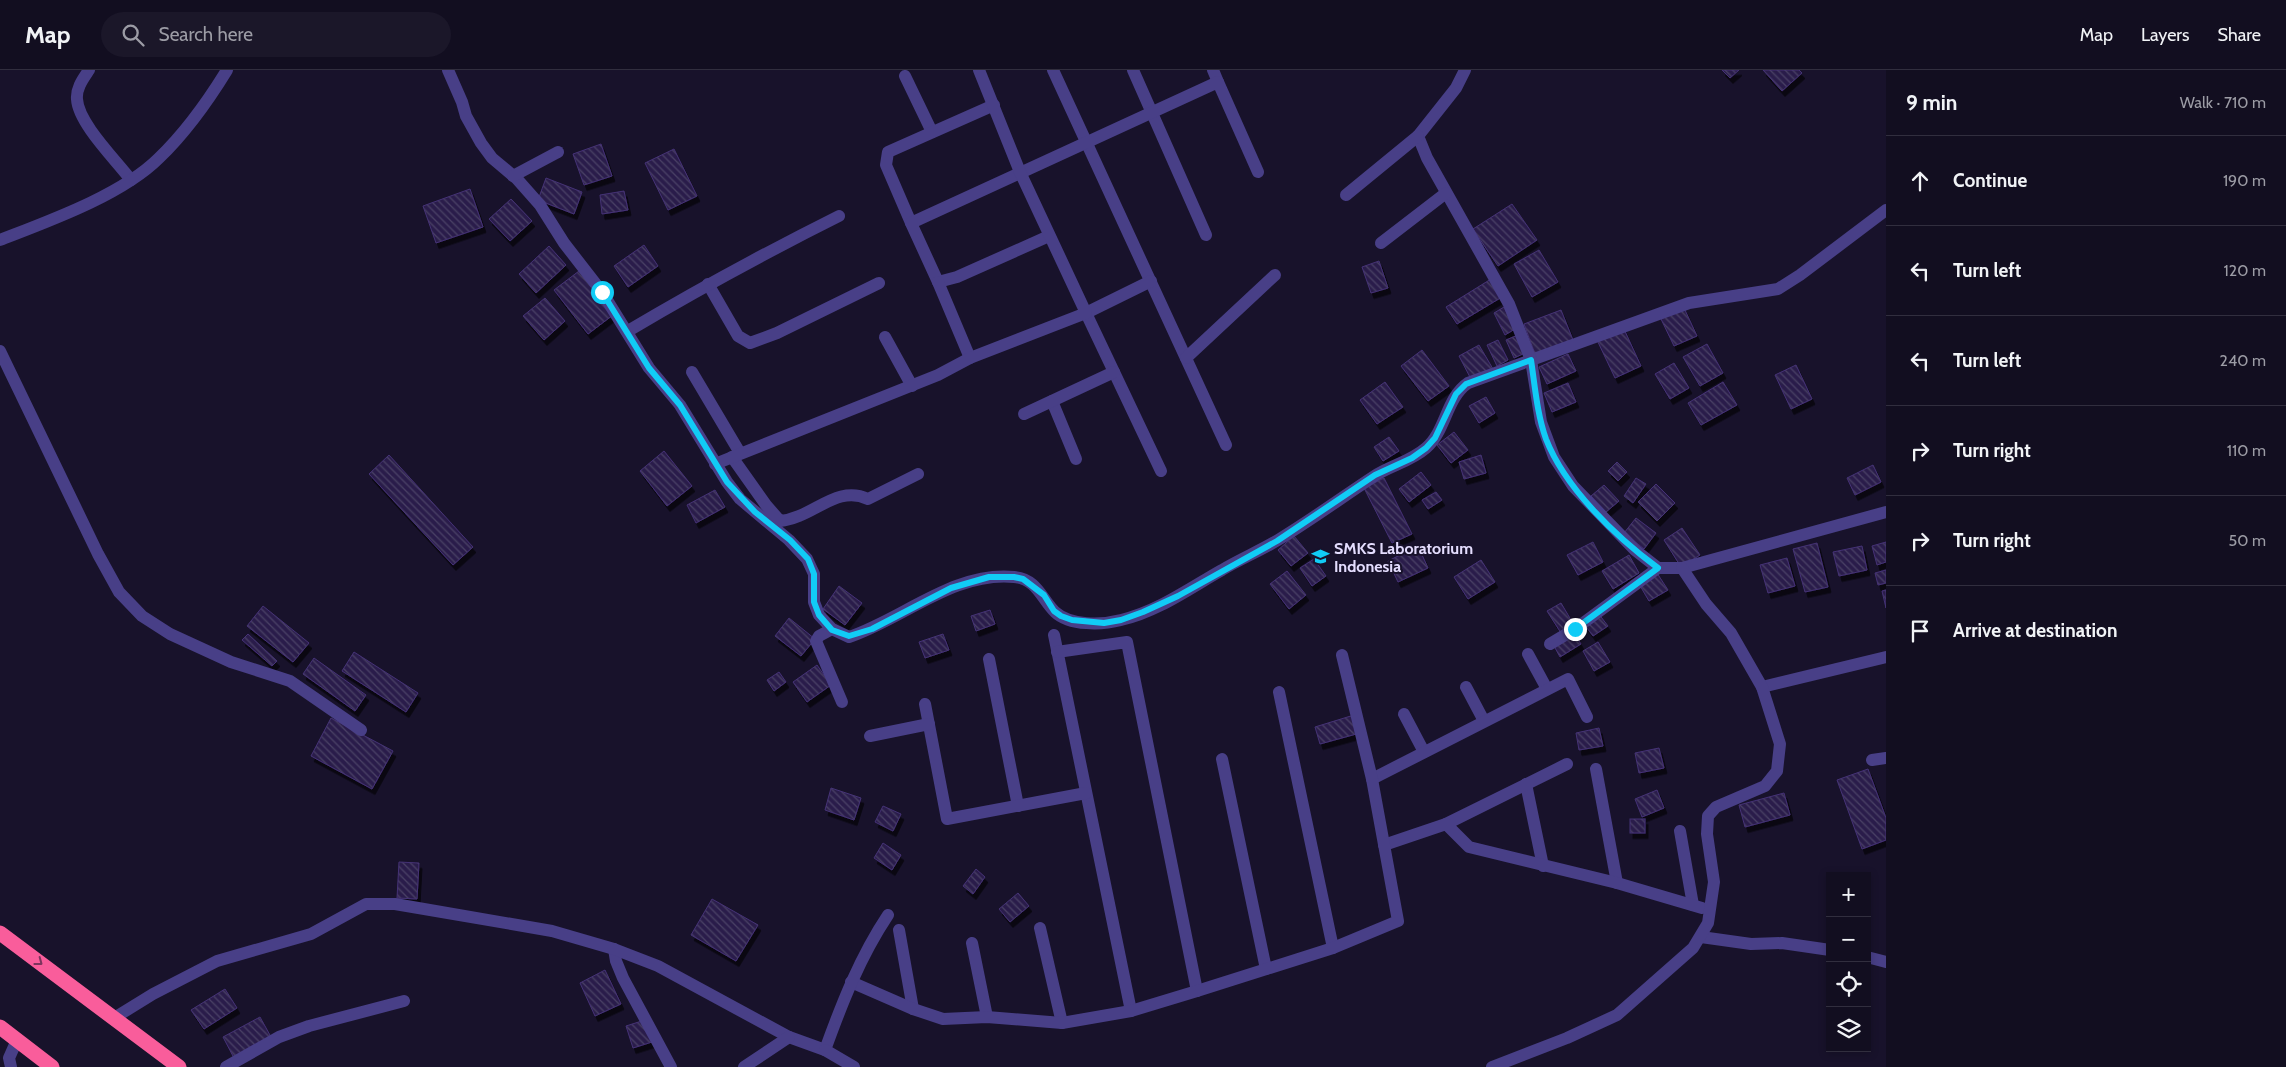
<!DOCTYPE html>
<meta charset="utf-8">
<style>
body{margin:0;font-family:Cabin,sans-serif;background:#1b1729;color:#f1f3f6}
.controls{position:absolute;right:15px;bottom:15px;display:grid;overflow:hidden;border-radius:0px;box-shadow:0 2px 8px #0003}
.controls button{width:45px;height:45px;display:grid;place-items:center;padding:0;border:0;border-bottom:1px solid #312e3e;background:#120e20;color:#f1f3f6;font:25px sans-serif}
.stop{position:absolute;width:15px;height:15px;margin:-11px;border:4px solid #11ccf6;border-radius:50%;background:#fff}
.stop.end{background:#11ccf6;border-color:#fff;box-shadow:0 1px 5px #0008}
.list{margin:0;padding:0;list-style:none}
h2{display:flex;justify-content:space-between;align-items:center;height:65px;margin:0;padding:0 20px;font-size:21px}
h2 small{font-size:16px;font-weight:400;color:#9c9ca5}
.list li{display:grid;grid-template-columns:32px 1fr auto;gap:15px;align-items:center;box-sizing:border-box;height:90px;padding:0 20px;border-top:1px solid #312e3e}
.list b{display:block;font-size:19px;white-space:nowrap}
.list em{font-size:16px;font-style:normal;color:#9c9ca5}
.icon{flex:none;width:28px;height:28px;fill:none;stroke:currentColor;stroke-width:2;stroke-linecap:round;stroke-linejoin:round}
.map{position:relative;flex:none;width:1886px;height:997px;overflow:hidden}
header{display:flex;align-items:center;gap:30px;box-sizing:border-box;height:70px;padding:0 25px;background:#120e20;border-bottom:1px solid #312e3e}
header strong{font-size:24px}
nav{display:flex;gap:28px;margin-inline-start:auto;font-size:18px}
.search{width:350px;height:45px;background:#1b1729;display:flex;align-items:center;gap:12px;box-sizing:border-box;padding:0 18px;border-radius:28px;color:#9c9ca5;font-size:19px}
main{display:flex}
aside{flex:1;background:#120e20}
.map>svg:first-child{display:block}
.building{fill:url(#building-back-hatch);stroke:#453276;filter:url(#shadow)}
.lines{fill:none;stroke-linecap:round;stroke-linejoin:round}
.minor{stroke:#483f87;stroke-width:12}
.highway{stroke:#f95d9b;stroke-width:15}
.oneway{stroke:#7d345d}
.route{stroke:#11ccf6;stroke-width:6}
.labels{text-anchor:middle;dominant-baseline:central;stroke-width:4;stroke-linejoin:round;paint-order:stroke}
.poi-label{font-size:16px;font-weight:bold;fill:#e4ddfe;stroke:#18122b;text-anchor:start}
</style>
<header>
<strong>Map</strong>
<div class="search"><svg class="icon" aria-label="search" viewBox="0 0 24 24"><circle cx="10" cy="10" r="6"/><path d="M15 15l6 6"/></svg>Search here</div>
<nav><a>Map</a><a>Layers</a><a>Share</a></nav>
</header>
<main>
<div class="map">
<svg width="1886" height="997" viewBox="0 0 1886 997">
<defs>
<pattern id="building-back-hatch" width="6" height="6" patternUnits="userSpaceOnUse" patternTransform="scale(1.25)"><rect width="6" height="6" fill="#2b1f4b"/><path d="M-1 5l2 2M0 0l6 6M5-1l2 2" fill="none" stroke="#4a3f66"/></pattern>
<filter id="shadow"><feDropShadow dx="3" dy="5.5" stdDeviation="0" flood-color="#0009"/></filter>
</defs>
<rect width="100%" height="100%" fill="#18122b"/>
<g class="building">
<path d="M1722,0H1739L1730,8Z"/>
<path d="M1763,0H1799L1802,3L1782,21Z"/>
<path d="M601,74L612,106L584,115L573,84Z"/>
<path d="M674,79L697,126L668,140L645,93Z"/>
<path d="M546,108L582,122L574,144L538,130Z"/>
<path d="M470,119L483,157L436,173L423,136Z"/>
<path d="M624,121L628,140L602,144L600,125Z"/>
<path d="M511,129L532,151L510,171L489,149Z"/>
<path d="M1512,134L1537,170L1498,196L1473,159Z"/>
<path d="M644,175L658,196L628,217L614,196Z"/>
<path d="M549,176L566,195L536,223L519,204Z"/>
<path d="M1539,180L1558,212L1532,227L1514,194Z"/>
<path d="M1379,191L1388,218L1371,223L1362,197Z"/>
<path d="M579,201L613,245L588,264L554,220Z"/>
<path d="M1491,209L1502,227L1457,254L1446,237Z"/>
<path d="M545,228L565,251L544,270L523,246Z"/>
<path d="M1504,237L1515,259L1505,265L1494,243Z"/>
<path d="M1684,238L1697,266L1674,276L1661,249Z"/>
<path d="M1561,240L1573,270L1535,284L1524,254Z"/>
<path d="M1623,257L1641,296L1615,308L1597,270Z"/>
<path d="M1518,265L1525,283L1514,288L1506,270Z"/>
<path d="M1498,270L1508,290L1497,296L1487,275Z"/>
<path d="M1707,274L1723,303L1700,316L1683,287Z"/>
<path d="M1479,275L1493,299L1472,311L1459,286Z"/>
<path d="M1422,280L1449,316L1428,331L1401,296Z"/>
<path d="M1568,284L1576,301L1547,314L1539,297Z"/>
<path d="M1674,293L1689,318L1670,329L1655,304Z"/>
<path d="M1796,295L1812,329L1791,339L1775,305Z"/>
<path d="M1385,312L1403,337L1377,354L1360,330Z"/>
<path d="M1723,312L1737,335L1701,355L1688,333Z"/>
<path d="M1568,313L1576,332L1552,342L1544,323Z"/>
<path d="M1486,327L1495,343L1479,353L1469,336Z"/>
<path d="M1454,362L1468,380L1451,393L1437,375Z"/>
<path d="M1389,367L1399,381L1383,391L1374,377Z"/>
<path d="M664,381L692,416L667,436L640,401Z"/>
<path d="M389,385L473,477L453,495L369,404Z"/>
<path d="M1481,385L1486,403L1464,409L1459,392Z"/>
<path d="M1617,392L1627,402L1618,411L1608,401Z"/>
<path d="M1873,395L1881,412L1855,425L1847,408Z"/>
<path d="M1421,402L1431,415L1409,432L1399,419Z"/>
<path d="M1384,408L1412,464L1392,473L1364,418Z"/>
<path d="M1636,408L1646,414L1633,433L1624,426Z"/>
<path d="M1656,414L1675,433L1657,451L1638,432Z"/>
<path d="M1604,415L1619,431L1606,442L1591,426Z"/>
<path d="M715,420L725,437L696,453L687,435Z"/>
<path d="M1436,422L1442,430L1428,439L1422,430Z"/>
<path d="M1636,448L1656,463L1644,479L1624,463Z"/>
<path d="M1682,458L1700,485L1681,497L1664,470Z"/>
<path d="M1294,466L1308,483L1291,496L1278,480Z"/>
<path d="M1593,472L1603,492L1578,505L1567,485Z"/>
<path d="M1886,472V492L1877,495L1872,476Z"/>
<path d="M1817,473L1828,517L1805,522L1793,479Z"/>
<path d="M1418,476L1428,498L1398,512L1388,491Z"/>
<path d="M1862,476L1867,500L1839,506L1833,482Z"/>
<path d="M1629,485L1639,503L1613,519L1602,501Z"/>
<path d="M1787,488L1795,516L1768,523L1760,495Z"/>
<path d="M1314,489L1326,506L1312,516L1300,498Z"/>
<path d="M1481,490L1495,512L1468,529L1454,507Z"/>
<path d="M1886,500V513L1878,515L1875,503Z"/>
<path d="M1287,501L1306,525L1289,539L1270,514Z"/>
<path d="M1657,503L1668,520L1649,531L1639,514Z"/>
<path d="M839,516L862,533L845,555L823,539Z"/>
<path d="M1886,520V538L1882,521Z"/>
<path d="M1561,533L1574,555L1561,563L1547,541Z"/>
<path d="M263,536L309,573L293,592L247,556Z"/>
<path d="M990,540L995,554L976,561L971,546Z"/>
<path d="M1598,543L1608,556L1593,566L1584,554Z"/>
<path d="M789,548L815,569L801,586L775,566Z"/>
<path d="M1574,563L1581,574L1560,587L1554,576Z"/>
<path d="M248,564L277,591L272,596L242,570Z"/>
<path d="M943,564L949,580L925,588L919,572Z"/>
<path d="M1598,572L1610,592L1594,601L1583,581Z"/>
<path d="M354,582L418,623L406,642L342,601Z"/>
<path d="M314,588L366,625L355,641L303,604Z"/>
<path d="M817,595L831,615L807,632L793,612Z"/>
<path d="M779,602L786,612L774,621L767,610Z"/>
<path d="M1354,645L1360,663L1320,674L1315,657Z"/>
<path d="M331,648L393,681L372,719L311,686Z"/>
<path d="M1599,658L1603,676L1579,680L1576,663Z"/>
<path d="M1659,678L1664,698L1639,703L1635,683Z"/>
<path d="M1868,699L1886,748V770L1862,779L1837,710Z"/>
<path d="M831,718L861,728L854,750L825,740Z"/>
<path d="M1657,720L1664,738L1642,747L1635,729Z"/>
<path d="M1784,723L1790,745L1745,757L1739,735Z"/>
<path d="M883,736L901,744L893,761L875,752Z"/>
<rect x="1630" y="749" width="15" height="14"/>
<path d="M883,773L901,785L892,800L874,788Z"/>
<path d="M399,792L419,793L417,829L397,828Z"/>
<path d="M976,799L985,807L973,824L963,816Z"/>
<path d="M1018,823L1029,836L1010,852L999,839Z"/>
<path d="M712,829L758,855L736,891L691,865Z"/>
<path d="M605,900L621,934L595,946L580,913Z"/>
<path d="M225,919L237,938L204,959L191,940Z"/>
<path d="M260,947L271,967L234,988L223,967Z"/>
<path d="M645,950L652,972L633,978L626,956Z"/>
</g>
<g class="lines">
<g class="minor">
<path d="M89,0C83,9 76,18 77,29C78,53 116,90 131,110"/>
<path d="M448,0L462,32L466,46L481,73L492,88L517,109L540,135L564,173L602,222L649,298L680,335L727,412L740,429L789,470L807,489L814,504V532L819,545L832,559L849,567C903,549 954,501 1014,507C1037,509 1041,528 1055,542C1070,556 1102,555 1121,550C1157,542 1190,518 1222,500C1240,489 1260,481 1278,470C1311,450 1341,428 1373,407C1389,396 1410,392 1426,378C1446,361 1446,328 1468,313L1689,233L1778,219L1800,205L1886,140"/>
<path d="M1053,0L1226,375"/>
<path d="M1133,0L1206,165"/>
<path d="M1213,0L1218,12"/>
<path d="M1465,0L1456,18L1418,66L1427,88L1509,234L1531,290L1541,352L1554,387L1573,416L1635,480L1658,498H1682L1886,442"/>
<path d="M905,6L932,62"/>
<path d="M513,106L558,82"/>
<path d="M1346,125L1418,66"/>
<path d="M911,153L886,95L888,82L994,35"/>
<path d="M1049,166L957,207L938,212L911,153L1218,12L1258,102"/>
<path d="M0,170C49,151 122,125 159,88C186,62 208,31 227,0"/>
<path d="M1381,173L1446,123"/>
<path d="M1151,211L1086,243L1161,401"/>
<path d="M938,212L970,288"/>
<path d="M708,214L738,266L750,273L777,263L879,213"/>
<path d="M628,261C697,220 767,182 839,146"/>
<path d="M885,267L912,316"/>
<path d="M0,281L98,484L119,522L142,546L170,564L231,592L290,611L361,660"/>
<path d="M1186,288L1275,205"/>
<path d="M692,302L740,383"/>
<path d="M1052,331L1076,389"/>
<path d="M1024,344L1114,302"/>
<path d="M732,387L766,435L780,451C813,448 836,414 868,429L918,404"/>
<path d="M715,394L938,305L970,288L1086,243L1020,102L979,0"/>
<path d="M832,559L819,566L816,571L842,632"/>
<path d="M1054,565L1131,941"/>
<path d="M1550,574L1575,559L1658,498"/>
<path d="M1057,582L1127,572L1197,921"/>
<path d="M1528,584L1547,619"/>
<path d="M989,589L1018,736"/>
<path d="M1466,617L1484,651"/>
<path d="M1762,617L1886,587"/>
<path d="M1279,622L1333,878"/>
<path d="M925,634L947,749L1086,723"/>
<path d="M1404,644L1424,682"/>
<path d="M870,666L929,654"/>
<path d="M1222,689L1266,899"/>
<path d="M1872,690L1886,688"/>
<path d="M1596,699L1617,813"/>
<path d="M1372,709L1568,609L1587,647"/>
<path d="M1526,714L1543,796"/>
<path d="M1446,754L1567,694"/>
<path d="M1680,761L1693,835"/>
<path d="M1384,775L1446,754L1469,777L1617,813L1702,838"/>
<path d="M1040,858L1062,953"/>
<path d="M899,860L913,939"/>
<path d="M1701,867L1751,874L1782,873L1830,880"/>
<path d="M972,873L987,947"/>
<path d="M614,879L616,891L623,908L671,997"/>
<path d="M1867,887L1886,892"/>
<path d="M851,912L913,939L943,949L987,947L1062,953L1131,941L1197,921L1333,878L1398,851L1372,709L1342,585"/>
<path d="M114,948L153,924L217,891L311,864L366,834H395L552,861L614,879L658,896L789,967L825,980C842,933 860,887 888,845"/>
<path d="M825,980L854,997"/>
<path d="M11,997L9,988L17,970"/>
<path d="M226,997L279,967L309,956L404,931"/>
<path d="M744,997L789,967"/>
<path d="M1492,997L1567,968L1617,945L1693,878L1708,853L1714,812L1707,764L1708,746L1716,737L1765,716L1777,701L1780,674L1762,617L1731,563L1706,534L1682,498"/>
</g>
<g class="highway">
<path d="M0,863L179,997"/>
<path d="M0,957L52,997"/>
</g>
</g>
<defs><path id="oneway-chevron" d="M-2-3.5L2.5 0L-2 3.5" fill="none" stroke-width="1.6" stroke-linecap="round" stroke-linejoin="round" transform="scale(1.25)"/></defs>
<use class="oneway" href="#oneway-chevron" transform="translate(39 892) rotate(37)"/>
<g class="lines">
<path class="route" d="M602,222L649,298L680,335L727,412L755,442L790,470L808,489L814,504V532L819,545L832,560L849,566L872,559L951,518L989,507H1014L1023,509L1044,525L1054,541L1061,546L1072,550L1104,553L1121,550L1143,542L1178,526L1277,471L1375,405L1412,388L1426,378L1435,368L1456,324L1466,314L1531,290C1535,316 1537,344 1546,369C1565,418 1616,467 1658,498L1575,559"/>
</g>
<defs>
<symbol id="school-bare" viewBox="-9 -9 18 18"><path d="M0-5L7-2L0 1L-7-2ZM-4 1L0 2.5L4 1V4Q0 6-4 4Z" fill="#11ccf6" stroke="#18122b" stroke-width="2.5" paint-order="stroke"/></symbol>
</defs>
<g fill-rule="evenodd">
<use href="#school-bare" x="1308" y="474" width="25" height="25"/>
</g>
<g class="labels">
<g class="poi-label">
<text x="1334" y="478">SMKS Laboratorium<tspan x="1334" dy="18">Indonesia</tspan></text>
</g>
</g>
</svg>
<div class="controls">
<button>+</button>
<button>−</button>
<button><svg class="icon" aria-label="locate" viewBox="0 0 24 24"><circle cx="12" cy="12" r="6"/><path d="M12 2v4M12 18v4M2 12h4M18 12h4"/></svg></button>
<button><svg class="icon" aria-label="layers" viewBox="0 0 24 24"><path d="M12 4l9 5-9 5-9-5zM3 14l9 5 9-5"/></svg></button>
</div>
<div class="stop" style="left:602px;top:222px"></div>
<div class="stop end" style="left:1575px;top:559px"></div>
</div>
<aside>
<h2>9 min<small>Walk · 710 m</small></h2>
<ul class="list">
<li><svg class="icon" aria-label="ahead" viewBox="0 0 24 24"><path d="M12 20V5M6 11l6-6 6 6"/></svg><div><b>Continue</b></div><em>190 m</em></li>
<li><svg class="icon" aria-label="left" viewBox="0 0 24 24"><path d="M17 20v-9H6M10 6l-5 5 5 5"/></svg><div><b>Turn left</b></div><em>120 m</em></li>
<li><svg class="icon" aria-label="left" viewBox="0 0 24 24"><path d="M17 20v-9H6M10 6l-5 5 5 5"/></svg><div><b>Turn left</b></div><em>240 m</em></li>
<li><svg class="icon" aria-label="right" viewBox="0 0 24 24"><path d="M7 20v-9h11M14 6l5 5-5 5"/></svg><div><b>Turn right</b></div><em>110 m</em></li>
<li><svg class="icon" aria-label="right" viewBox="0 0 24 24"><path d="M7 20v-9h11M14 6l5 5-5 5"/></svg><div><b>Turn right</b></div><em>50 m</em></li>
<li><svg class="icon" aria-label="arrive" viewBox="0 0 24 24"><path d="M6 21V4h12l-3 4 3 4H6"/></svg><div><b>Arrive at destination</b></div></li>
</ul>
</aside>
</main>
